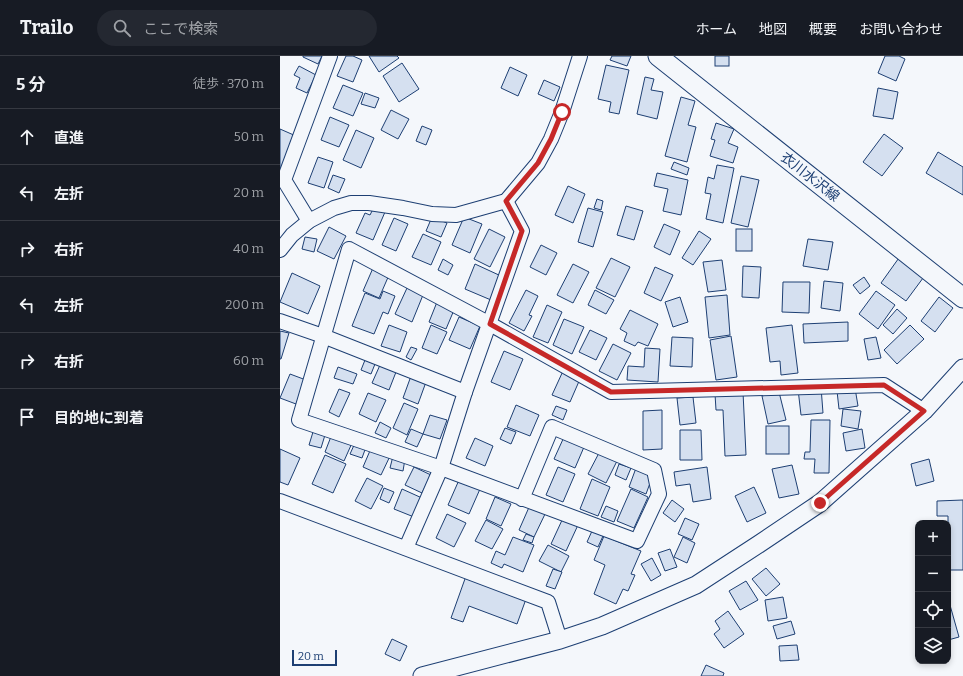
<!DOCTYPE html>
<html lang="ja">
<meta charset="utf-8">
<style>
body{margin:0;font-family:Bitter,"Noto Sans JP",serif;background:#242831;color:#f1f3f6}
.controls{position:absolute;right:12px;bottom:12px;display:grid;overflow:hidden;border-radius:8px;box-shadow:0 2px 6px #0003}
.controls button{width:36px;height:36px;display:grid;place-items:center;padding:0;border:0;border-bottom:1px solid #363941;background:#171b24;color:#f1f3f6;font:20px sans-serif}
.scale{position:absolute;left:12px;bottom:10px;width:45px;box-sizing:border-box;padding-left:4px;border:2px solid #1d3f73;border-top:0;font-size:11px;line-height:14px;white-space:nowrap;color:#1d3f73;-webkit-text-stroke:3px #f4f7fb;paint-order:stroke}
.stop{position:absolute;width:12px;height:12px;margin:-9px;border:3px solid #c62828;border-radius:50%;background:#fff}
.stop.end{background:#c62828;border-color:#fff;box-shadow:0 1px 4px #0008}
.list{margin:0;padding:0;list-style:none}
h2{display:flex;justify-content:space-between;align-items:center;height:52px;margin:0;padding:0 16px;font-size:17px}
h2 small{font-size:13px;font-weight:400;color:#9ea1a6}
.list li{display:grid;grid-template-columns:26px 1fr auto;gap:12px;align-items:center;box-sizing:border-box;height:56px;padding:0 16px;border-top:1px solid #363941}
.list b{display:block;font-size:15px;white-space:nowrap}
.list em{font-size:13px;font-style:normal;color:#9ea1a6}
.icon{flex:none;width:22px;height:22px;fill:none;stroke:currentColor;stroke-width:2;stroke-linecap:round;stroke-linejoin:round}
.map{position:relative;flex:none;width:683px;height:620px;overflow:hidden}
header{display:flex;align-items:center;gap:24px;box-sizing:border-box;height:56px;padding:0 20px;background:#171b24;border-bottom:1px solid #363941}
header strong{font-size:19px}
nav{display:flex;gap:22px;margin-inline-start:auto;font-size:14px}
.search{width:280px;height:36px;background:#242831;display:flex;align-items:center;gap:10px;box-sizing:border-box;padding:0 14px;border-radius:22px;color:#9ea1a6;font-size:15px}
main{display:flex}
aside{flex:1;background:#171b24}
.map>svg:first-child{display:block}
.building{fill:#d5e0f0;stroke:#1d3f73}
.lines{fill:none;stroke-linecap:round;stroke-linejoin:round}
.minor-casing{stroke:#1d3f73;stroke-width:16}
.tertiary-casing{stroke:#1d3f73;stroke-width:19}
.secondary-casing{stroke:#1d3f73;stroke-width:21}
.minor{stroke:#f4f7fb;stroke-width:14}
.tertiary{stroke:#f4f7fb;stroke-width:17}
.secondary{stroke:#f4f7fb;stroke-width:19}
.route{stroke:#c62828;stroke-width:5}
.labels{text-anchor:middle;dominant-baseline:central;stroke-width:3;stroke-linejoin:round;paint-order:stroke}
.street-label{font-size:14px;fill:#1d3f73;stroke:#f4f7fb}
</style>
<header>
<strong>Trailo</strong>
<div class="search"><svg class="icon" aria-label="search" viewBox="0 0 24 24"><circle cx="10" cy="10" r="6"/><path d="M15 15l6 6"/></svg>ここで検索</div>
<nav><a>ホーム</a><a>地図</a><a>概要</a><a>お問い合わせ</a></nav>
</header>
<main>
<aside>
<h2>5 分<small>徒歩 · 370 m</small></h2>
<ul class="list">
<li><svg class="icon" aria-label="ahead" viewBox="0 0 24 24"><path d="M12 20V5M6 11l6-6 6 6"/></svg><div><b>直進</b></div><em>50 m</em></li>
<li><svg class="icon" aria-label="left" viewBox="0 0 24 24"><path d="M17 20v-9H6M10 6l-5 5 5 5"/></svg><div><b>左折</b></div><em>20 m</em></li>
<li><svg class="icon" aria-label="right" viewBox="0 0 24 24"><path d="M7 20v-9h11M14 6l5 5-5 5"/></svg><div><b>右折</b></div><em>40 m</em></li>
<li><svg class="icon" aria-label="left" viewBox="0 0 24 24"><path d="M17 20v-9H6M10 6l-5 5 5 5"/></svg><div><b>左折</b></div><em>200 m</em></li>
<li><svg class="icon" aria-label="right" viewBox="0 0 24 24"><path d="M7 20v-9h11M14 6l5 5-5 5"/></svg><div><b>右折</b></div><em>60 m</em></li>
<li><svg class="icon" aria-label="arrive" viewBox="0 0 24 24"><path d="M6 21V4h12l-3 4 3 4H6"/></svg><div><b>目的地に到着</b></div></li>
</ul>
</aside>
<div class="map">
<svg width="683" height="620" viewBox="0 0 683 620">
<rect width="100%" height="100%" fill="#f4f7fb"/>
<g class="building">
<path d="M23,0H42L38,8L23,1Z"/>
<path d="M66,0H73L82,4L73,26L57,20Z"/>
<path d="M89,0H117L119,2L99,16Z"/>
<path d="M332,0H351L347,10L330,4Z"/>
<rect x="435" y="0" width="14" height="10"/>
<path d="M605,0H619L625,3L616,25L598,17Z"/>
<path d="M122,7L139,33L119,46L103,20Z"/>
<path d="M326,9L349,14L339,58L329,56L331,46L318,43Z"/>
<path d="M19,10L36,19L27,37L16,32L20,22L14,19Z"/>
<path d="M230,11L247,19L238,40L221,32Z"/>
<path d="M365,21L374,23L371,34L383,36L377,63L357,58Z"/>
<path d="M264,24L280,31L274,45L258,38Z"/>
<path d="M63,29L83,37L73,60L53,52Z"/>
<path d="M598,32L618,36L613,63L593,60Z"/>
<path d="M85,37L99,42L95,52L81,48Z"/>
<path d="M401,41L415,45L408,69L416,71L407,106L385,100Z"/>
<path d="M111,54L129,63L118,83L101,74Z"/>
<path d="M50,61L69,69L59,91L41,84Z"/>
<path d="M436,67L454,73L448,87L458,91L453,107L430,100L435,84L431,83Z"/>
<path d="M142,70L152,74L146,89L136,85Z"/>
<path d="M0,73L16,80L1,113H0Z"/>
<path d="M76,74L94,82L81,112L63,104Z"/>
<path d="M604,78L623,92L602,120L583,106Z"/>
<path d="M658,96L683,111V139L646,117Z"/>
<path d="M38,101L53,106L44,132L28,127Z"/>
<path d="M394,106L409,112L407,119L391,113Z"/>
<path d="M437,109L454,112L443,167L426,163L431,138L425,137L428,121L434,123Z"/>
<path d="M377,117L408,124L401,159L383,155L388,133L374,130Z"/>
<path d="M53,119L65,123L59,137L48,132Z"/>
<path d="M461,120L479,124L468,171L451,167Z"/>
<path d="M288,130L305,138L293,167L275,159Z"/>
<path d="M317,143L323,145L321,154L314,152Z"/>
<path d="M346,150L363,155L354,184L337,179Z"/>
<path d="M94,151L105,156L93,184L76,177L85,157L90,159Z"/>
<path d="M308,152L323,156L313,191L298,186Z"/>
<path d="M152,161L167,167L161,181L146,175Z"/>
<path d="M184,161L202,168L190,197L172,189Z"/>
<path d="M114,162L128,168L116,195L102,189Z"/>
<path d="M384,168L400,175L390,199L374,191Z"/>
<path d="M49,171L66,180L54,203L37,195Z"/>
<path d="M209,173L225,181L210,211L194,203Z"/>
<rect x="456" y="173" width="16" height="22"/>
<path d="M419,175L431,183L413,209L402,202Z"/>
<path d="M143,178L161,186L151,209L132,201Z"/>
<path d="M25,181L37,183L34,196L22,193Z"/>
<path d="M528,183L553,186L548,214L523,210Z"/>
<path d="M261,189L277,197L266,219L250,211Z"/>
<path d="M621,199L646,218L626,245L601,227Z"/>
<path d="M331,202L350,211L335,241L316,232Z"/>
<path d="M163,203L173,209L168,219L158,214Z"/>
<path d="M442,204L446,234L428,236L423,206Z"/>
<path d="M195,208L221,220L211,244L185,233Z"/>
<path d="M293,208L309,216L293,247L277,239Z"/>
<path d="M463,210L481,211L479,242L462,241Z"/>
<path d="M375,211L393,219L381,245L364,237Z"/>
<path d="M93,212L109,219L99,242L83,235Z"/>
<path d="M12,217L40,230L28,258L0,246Z"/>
<path d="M584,221L590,230L580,238L573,229Z"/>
<path d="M544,225L563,227L560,255L541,252Z"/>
<path d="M503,226H530L529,257L502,256Z"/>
<path d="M127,232L143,239L132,266L115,258Z"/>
<path d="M246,234L258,240L249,259L252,260L244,275L229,267Z"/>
<path d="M315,234L334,244L326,258L308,249Z"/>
<path d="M103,235L115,240L108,258L103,256L94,278L72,270L85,237L100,243Z"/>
<path d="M596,235L615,249L598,273L579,258Z"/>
<path d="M447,239L450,279L429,282L425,241Z"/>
<path d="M400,241L408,266L393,271L385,246Z"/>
<path d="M659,241L673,252L655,276L641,265Z"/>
<path d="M157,246L174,254L166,273L149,266Z"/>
<path d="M267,249L282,256L268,287L253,281Z"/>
<path d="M617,253L627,262L613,278L603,269Z"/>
<path d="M350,254L378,268L368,290L358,286L355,290L344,285L347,277L340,273Z"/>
<path d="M179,261L200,270L190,293L169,284Z"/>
<path d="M284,263L304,271L292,298L273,289Z"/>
<path d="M568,266V285L524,287L523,268Z"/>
<path d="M109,269L127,276L120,296L101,290Z"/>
<path d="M151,269L167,276L157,298L142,292Z"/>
<path d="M512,269L518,317L501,319L500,305L490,306L486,272Z"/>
<path d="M630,269L644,283L617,308L604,294Z"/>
<path d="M310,274L327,282L316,304L299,296Z"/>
<path d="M0,275L9,277L1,303H0Z"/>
<path d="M451,280L457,321L436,324L430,284Z"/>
<path d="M392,281L413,282L412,311L390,310Z"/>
<path d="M596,281L601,302L588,304L584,283Z"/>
<path d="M333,288L351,297L337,324L319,315Z"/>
<path d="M131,291L137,293L131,304L126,301Z"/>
<path d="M365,292L380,293L378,326L347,324L348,310L364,311Z"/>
<path d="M224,295L243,303L230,334L211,326Z"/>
<path d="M85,304L95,308L91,318L81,314Z"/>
<path d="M100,309L116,316L109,334L92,327Z"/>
<path d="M58,311L77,318L73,328L54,322Z"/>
<path d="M283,315L300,323L290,346L272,339Z"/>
<path d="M10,318L26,324L16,348L0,342Z"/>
<path d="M131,320L146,326L138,348L123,342Z"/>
<path d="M541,331L543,357L521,359L518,333Z"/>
<path d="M575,332L578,350L559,353L557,335Z"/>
<path d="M59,333L70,337L59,361L49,356Z"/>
<path d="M463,336L466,399L445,400L443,354H436L435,338Z"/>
<path d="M499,336L506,364L488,368L482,340Z"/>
<path d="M88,337L106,344L96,366L79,358Z"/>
<path d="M413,341L416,367L400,369L397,342Z"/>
<path d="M124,347L138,353L127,379L113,372Z"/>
<path d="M236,349L259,359L250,380L227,371Z"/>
<path d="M276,350L287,354L283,364L272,359Z"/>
<path d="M563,353L581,355L578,373L561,370Z"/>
<path d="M382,354V393L363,394V355Z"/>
<path d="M150,359L167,364L160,383L143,378Z"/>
<path d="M531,364H550L549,417H534L535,403H524L525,396H530Z"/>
<path d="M100,366L111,372L106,382L95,377Z"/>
<rect x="486" y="370" width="23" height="28"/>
<path d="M225,372L236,376L231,388L220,383Z"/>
<path d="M131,373L143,378L137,391L125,386Z"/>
<path d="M582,373L585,392L566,395L563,377Z"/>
<path d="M400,374H421L422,404H400Z"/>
<path d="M33,376L45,379L41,392L29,389Z"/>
<path d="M52,378L72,387L64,405L45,396Z"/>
<path d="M284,381L304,391L295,412L274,403Z"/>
<path d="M195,382L213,390L205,410L186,402Z"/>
<path d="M75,387L86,391L82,402L70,398Z"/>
<path d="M92,390L111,398L101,419L83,411Z"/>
<path d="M0,393L20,402L8,429L0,426Z"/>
<path d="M320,395L338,403L326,427L308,418Z"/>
<path d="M45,399L66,408L53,437L32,428Z"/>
<path d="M113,400L125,403L123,415L110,412Z"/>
<path d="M649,403L654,425L636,430L631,408Z"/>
<path d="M339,408L351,412L346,424L335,419Z"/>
<path d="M512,409L519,438L499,442L492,413Z"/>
<path d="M134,411L151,419L142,437L125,429Z"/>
<path d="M278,411L295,418L283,446L266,439Z"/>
<path d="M427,411L431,443L413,446L410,428L396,430L394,416Z"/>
<path d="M356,412L373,419L366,438L349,431Z"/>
<path d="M87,422L103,430L91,453L75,445Z"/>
<path d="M312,423L330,431L318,460L300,453Z"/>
<path d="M179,424L200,433L189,458L168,449Z"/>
<path d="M474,431L486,457L467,466L455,440Z"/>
<path d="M104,432L114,436L109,447L100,443Z"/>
<path d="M122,433L142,442L134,461L114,453Z"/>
<path d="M351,433L368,441L354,472L337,465Z"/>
<path d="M215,441L231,448L221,470L206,463Z"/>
<path d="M392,444L404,453L395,466L383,457Z"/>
<path d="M683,444V514H668V460H657V445Z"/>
<path d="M250,449L266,456L254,481L239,474Z"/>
<path d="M326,450L338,455L334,466L321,461Z"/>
<path d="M167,458L186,467L174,491L156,482Z"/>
<path d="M283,462L298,469L286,495L271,488Z"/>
<path d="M405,462L419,468L412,484L398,478Z"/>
<path d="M206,464L223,473L212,493L195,485Z"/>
<path d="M312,475L323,480L318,491L307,486Z"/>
<path d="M246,478L254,481L252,487L243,484Z"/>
<path d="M324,480L361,495L351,518L355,519L348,535L343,533L336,548L314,538L325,509L314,504Z"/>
<path d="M233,481L254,489L243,516L224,508L222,512L211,507L216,495L225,499Z"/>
<path d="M403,481L415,487L407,507L394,501Z"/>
<path d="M268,489L289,500L281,516L259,505Z"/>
<path d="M390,493L397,511L385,515L378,497Z"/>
<path d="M372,502L381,519L371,525L361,508Z"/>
<path d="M486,512L500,528L486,540L472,523Z"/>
<path d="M273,513L282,516L275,533L266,530Z"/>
<path d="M186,520L246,543L237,568L189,550L183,566L171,562Z"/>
<path d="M466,525L478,544L460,554L449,535Z"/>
<path d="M503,541L507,562L488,565L485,544Z"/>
<path d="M668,542L679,581L668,584Z"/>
<path d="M448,555L464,578L444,592L434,578L440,573L435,565Z"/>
<path d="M511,565L515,578L497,583L493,570Z"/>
<path d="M112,583L127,590L120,605L105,598Z"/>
<path d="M517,589L519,604L500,605L499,590Z"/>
<path d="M426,609L444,617L443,620H421Z"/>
</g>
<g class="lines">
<defs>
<g id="minor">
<path d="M29,165L4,124L50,0"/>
<path d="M0,194L12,179L29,165L54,152L71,147H89L123,152L152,158L176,159L226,145L258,107L271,83L282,56L300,0"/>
<path d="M0,265L43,280L185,336"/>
<path d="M242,443L272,371L374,414L379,438L357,485L161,412L19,364L69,193L210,268L331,336L604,329L644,355"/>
<path d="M0,445L268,546L280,584"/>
<path d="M126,492L161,412L185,336L242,175L226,145"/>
</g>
<path id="tertiary" d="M142,620L280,584L322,570L416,529L479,488L540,447L644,355L683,312"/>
<path id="secondary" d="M378,0L683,242"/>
</defs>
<use href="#minor" class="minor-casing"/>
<use href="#tertiary" class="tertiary-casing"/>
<use href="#secondary" class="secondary-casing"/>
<use href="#minor" class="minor"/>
<use href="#tertiary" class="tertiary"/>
<use href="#secondary" class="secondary"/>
</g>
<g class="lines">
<path class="route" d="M282,56L271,83L258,107L226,145L242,175L210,268L331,336L604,329L644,355L540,447"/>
</g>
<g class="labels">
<g class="street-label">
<text transform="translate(530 121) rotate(38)">衣川水沢線</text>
</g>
</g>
</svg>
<div class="controls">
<button>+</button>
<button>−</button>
<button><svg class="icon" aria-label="locate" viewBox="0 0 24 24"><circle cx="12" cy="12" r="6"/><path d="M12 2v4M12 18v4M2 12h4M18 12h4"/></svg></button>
<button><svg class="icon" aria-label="layers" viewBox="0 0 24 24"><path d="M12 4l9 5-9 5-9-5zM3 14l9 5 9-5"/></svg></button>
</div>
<div class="scale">20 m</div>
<div class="stop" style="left:282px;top:56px"></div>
<div class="stop end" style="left:540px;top:447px"></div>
</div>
</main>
